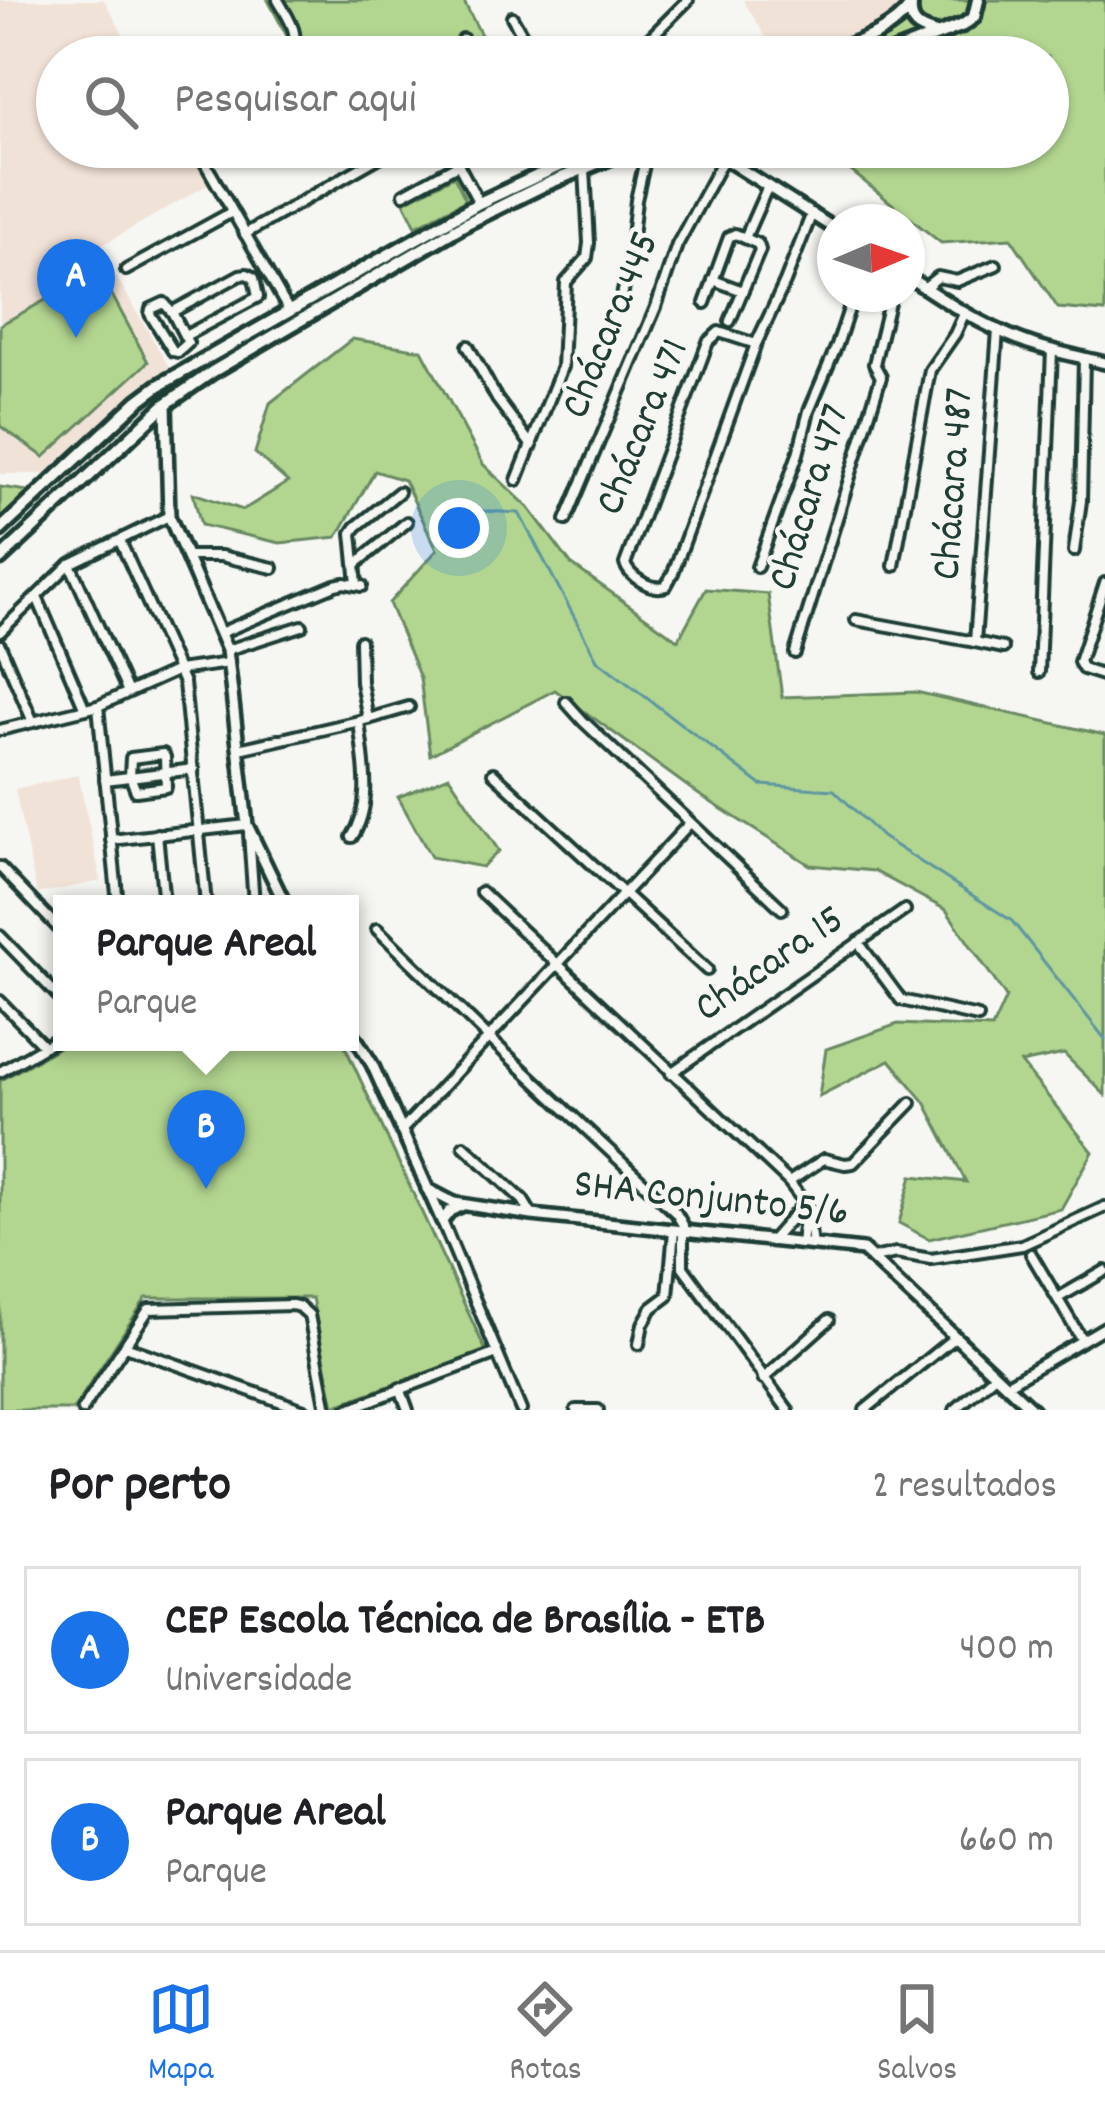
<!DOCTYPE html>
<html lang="pt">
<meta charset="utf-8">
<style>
body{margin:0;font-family:Dekko,sans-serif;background:#f2f2f2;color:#202124}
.compass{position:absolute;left:817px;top:204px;width:108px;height:108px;border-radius:50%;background:#fff;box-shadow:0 3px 9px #0004;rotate:88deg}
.you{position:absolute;left:459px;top:528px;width:42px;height:42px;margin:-30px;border:9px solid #fff;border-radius:50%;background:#1a73e8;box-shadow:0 0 0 18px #1a73e833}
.badge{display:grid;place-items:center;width:78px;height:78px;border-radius:50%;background:#1a73e8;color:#fff;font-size:39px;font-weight:700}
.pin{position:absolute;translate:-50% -99px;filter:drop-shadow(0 3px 6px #0008)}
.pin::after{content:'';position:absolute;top:63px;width:42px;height:36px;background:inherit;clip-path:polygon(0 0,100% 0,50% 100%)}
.popup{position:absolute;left:53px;top:895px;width:306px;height:156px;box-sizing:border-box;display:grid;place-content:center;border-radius:0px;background:#fff;filter:drop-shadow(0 3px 9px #0005);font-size:39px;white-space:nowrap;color:#757577}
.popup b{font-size:45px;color:#202124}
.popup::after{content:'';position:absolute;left:50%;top:100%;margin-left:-24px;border:24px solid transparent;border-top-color:#fff}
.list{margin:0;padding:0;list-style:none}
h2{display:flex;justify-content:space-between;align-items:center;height:156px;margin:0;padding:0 48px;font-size:51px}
h2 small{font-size:39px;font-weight:400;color:#757577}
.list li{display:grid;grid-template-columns:78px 1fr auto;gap:36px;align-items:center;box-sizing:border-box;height:168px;margin:0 24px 24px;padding:0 24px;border:3px solid #e0e0e0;border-radius:0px}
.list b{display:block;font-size:45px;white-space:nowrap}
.list p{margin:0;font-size:39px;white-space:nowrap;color:#757577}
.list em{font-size:39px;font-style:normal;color:#757577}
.icon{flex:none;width:66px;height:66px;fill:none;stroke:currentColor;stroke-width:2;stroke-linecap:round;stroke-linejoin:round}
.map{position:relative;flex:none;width:1105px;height:1410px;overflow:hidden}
.search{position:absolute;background:#fff;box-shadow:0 3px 9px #0004;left:36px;right:36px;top:36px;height:132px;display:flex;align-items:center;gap:30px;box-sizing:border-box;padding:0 42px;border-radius:66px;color:#757577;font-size:45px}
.sheet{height:540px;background:#fff}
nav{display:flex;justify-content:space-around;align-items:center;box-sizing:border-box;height:168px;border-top:3px solid #e0e0e0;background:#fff;font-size:33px;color:#757577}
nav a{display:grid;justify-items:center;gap:6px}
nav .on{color:#1a73e8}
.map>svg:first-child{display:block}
.built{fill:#f1e2d7}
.green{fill:#b2d590;stroke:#688962;stroke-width:3}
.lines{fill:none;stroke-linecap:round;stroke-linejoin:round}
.stream{stroke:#5e97a1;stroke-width:3}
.minor-casing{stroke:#1f3d34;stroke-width:16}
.tertiary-casing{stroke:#1f3d34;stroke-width:18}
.secondary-casing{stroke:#1f3d34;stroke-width:20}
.minor{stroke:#f6f6f2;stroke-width:8}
.tertiary{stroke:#f6f6f2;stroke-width:9}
.secondary{stroke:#f6f6f2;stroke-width:10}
.labels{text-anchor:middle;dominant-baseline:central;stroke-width:9;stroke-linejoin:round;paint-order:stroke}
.street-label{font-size:42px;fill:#1f3d34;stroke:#f6f6f2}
</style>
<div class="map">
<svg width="1105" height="1410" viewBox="0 0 1105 1410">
<rect width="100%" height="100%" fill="#f6f6f2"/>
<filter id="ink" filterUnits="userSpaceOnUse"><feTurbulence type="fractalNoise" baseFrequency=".00833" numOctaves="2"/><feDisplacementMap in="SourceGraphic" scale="24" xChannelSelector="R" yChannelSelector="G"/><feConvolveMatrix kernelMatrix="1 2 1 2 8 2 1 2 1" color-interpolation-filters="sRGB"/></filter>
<g filter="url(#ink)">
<g class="built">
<path d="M0,0H104L136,57H57V147H188L209,184L99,247L169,367L128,398L53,474H0Z"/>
<path d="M743,0H904L891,26L801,57H778Z"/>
<path d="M78,775L101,881L37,894L15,789Z"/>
</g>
<g class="green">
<path d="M268,0H463L481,35L440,57H298Z"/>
<path d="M904,0H1105V312L1058,308L1011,238L941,243L821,147H1048V57H801L891,26Z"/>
<path d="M454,176L466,200L416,226L404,202Z"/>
<path d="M99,271L148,362L44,457L0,426V325Z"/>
<path d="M352,339L422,350L483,464L529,508L571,564L678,640L706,589L768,594L782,697L916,692L1105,735V1095L1064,1054L1021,1063L1093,1152L1061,1209L929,1239L899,1223L912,1176L966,1182L925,1102L890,1060L819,1096L826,1049L898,1024L992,1028L1006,997L946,910L874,871L810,865L698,794L555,690L430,755L420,678L389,603L437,550L404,480L375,471L337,537L280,543L201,525L193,493L243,510L288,482L255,453L270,403Z"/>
<path d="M0,487L35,492L0,525Z"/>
<path d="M449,776L499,851L482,867L431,857L398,797Z"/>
<path d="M68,1042H343L486,1351L334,1406L312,1298H146L73,1410H0V1081Z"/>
</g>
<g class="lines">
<path class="stream" d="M446,509L519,513L597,660L761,785L834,790L882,837L1012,921L1105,1039"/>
<defs>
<g id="minor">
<path d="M278,0C289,20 306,39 283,57"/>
<path d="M512,17L535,57"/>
<path d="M463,39L472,57"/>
<path d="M622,57L650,38L688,0"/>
<path d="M196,147L289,311"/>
<path d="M449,147L479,203"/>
<path d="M404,194L459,164"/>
<path d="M245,234L397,147"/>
<path d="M126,270L232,212"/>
<path d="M713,280L743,291"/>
<path d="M924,288L938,277L957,281L996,265"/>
<path d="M622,296L629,265L636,200L648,147"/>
<path d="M164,303L172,312L188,343L178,352L173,351L150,314L151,309Z"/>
<path d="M705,303L729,237L735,234L745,238"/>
<path d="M172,312L240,275L247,274L254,278L258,297L185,336"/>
<path d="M730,321L760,250L758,244L745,238L768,186"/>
<path d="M756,344L719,332L708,342L625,564C630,578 652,591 666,586L673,573L756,344L785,282L812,213"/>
<path d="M468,346L497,399L532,446"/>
<path d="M517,480L562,367L566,282L587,258L589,243L585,169"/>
<path d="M566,520L656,307L677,245L724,158"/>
<path d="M120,541L184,683L206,904"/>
<path d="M1074,551L1081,501L1084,358"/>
<path d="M186,556H221L273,568"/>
<path d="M357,563L407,522"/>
<path d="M70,564L128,692"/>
<path d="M894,566L930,370L955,334L964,314"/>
<path d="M757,567L798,454L809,411L837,345L854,294"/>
<path d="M1105,583L1079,662L1083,669L1105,676"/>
<path d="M357,584L352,533L356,527L399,492"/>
<path d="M37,597L85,709"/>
<path d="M856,620L975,642L998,330"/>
<path d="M0,632L70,564L169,516"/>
<path d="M220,633L335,585L344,583L362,586"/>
<path d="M360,641L361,682L368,719"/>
<path d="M975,642L1003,648"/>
<path d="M0,645L33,722"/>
<path d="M227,650L302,626"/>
<path d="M795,653L881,377L874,364L891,294"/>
<path d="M1039,672L1052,350"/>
<path d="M566,702L583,721L782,909"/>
<path d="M98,706L178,670L229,663"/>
<path d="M0,730L98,706L118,904"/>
<path d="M239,749L368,719L409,707"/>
<path d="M163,754L165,757L166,787L136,791L130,776L131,758Z"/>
<path d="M493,773L707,970"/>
<path d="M105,780L194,769"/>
<path d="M157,834L164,904"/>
<path d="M249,834L254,904"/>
<path d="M352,837C374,804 363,759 359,721"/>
<path d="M111,840L247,825"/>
<path d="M0,867L62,932"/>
<path d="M481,892L789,1182L807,1206L812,1245"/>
<path d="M377,929L488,1037L676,1213L683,1225V1267L788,1410"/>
<path d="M0,936L62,1000"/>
<path d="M858,942L901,1000L978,1017"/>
<path d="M0,1001L44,1046"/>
<path d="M0,1072L62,1036"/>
<path d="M671,1073L905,910"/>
<path d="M401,1131L690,823"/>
<path d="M464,1146L523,1200L532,1215"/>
<path d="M789,1182L824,1159L845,1164L853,1163L911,1103"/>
<path d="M442,1221L521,1410"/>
<path d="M771,1241L806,1201"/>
<path d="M801,1244L805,1209"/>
<path d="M1031,1254L1082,1340"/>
<path d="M873,1258L896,1253L931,1259L1022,1245L1105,1207"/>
<path d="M1058,1298L1105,1271"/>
<path d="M639,1344L643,1324L652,1308L668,1296L674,1231"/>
<path d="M125,1346L304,1410"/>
<path d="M763,1379L829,1320"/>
<path d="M1006,1385L1105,1327"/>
<path d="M400,1388L408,1410"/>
<path d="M82,1410L149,1309L292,1305L300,1307L309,1315L327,1410"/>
<path d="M346,1410L497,1353"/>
<path d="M576,1410H598"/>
<path d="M865,1410L955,1337"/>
<path d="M955,1410L995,1375"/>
</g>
<g id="tertiary">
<path d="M706,147L835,229"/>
<path d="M907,276C944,301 981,325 1023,341C1049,351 1077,356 1105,363"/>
<path d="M166,404L169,516L227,650L247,825L285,904"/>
<path d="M350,1029L372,1064L442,1221L450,1211L463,1205"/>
<path d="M427,1189L454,1203L532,1215L863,1250L1033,1410"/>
</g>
<g id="secondary">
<path d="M911,5C909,24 918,29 936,34"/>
<path d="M819,57C850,44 890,35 910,7"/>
<path d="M881,57L963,25L974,17L978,0"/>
<path d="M0,530L138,401L158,386L479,203L600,147"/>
<path d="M0,559L166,404L212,372L467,223L542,186L636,147"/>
</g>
</defs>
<use href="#minor" class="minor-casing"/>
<use href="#tertiary" class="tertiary-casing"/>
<use href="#secondary" class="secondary-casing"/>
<use href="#minor" class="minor"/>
<use href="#tertiary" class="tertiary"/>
<use href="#secondary" class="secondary"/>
</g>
</g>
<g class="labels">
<g class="street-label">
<text transform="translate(613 326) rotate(-68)">Chácara 445</text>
<text transform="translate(645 428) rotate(-68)">Chácara 471</text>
<text transform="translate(956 484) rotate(-86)">Chácara 487</text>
<text transform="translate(812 498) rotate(-73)">Chácara 477</text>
<text transform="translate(771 966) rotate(-35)">Chácara 15</text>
<text transform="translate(711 1201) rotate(6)">SHA Conjunto 5/6</text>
</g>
</g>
</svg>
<svg class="compass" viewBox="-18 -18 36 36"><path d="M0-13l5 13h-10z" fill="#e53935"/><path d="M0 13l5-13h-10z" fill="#757577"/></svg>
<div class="you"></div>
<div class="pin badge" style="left:76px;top:338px">A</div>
<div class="pin badge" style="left:206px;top:1189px">B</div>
<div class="popup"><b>Parque Areal</b>Parque</div>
<div class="search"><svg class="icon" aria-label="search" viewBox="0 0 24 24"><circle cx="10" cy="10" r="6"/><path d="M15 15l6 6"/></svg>Pesquisar aqui</div>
</div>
<section class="sheet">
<h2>Por perto<small>2 resultados</small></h2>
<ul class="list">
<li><span class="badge">A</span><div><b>CEP Escola Técnica de Brasília - ETB</b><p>Universidade</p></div><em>400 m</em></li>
<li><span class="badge">B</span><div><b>Parque Areal</b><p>Parque</p></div><em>660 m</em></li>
</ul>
</section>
<nav>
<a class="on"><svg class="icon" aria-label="map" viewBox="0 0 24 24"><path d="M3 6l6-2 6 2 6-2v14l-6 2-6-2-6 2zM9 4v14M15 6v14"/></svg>Mapa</a>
<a><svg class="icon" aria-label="directions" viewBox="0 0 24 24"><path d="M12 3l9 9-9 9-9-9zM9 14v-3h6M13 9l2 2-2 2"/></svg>Rotas</a>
<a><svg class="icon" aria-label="saved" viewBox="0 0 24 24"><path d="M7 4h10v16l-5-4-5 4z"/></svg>Salvos</a>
</nav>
